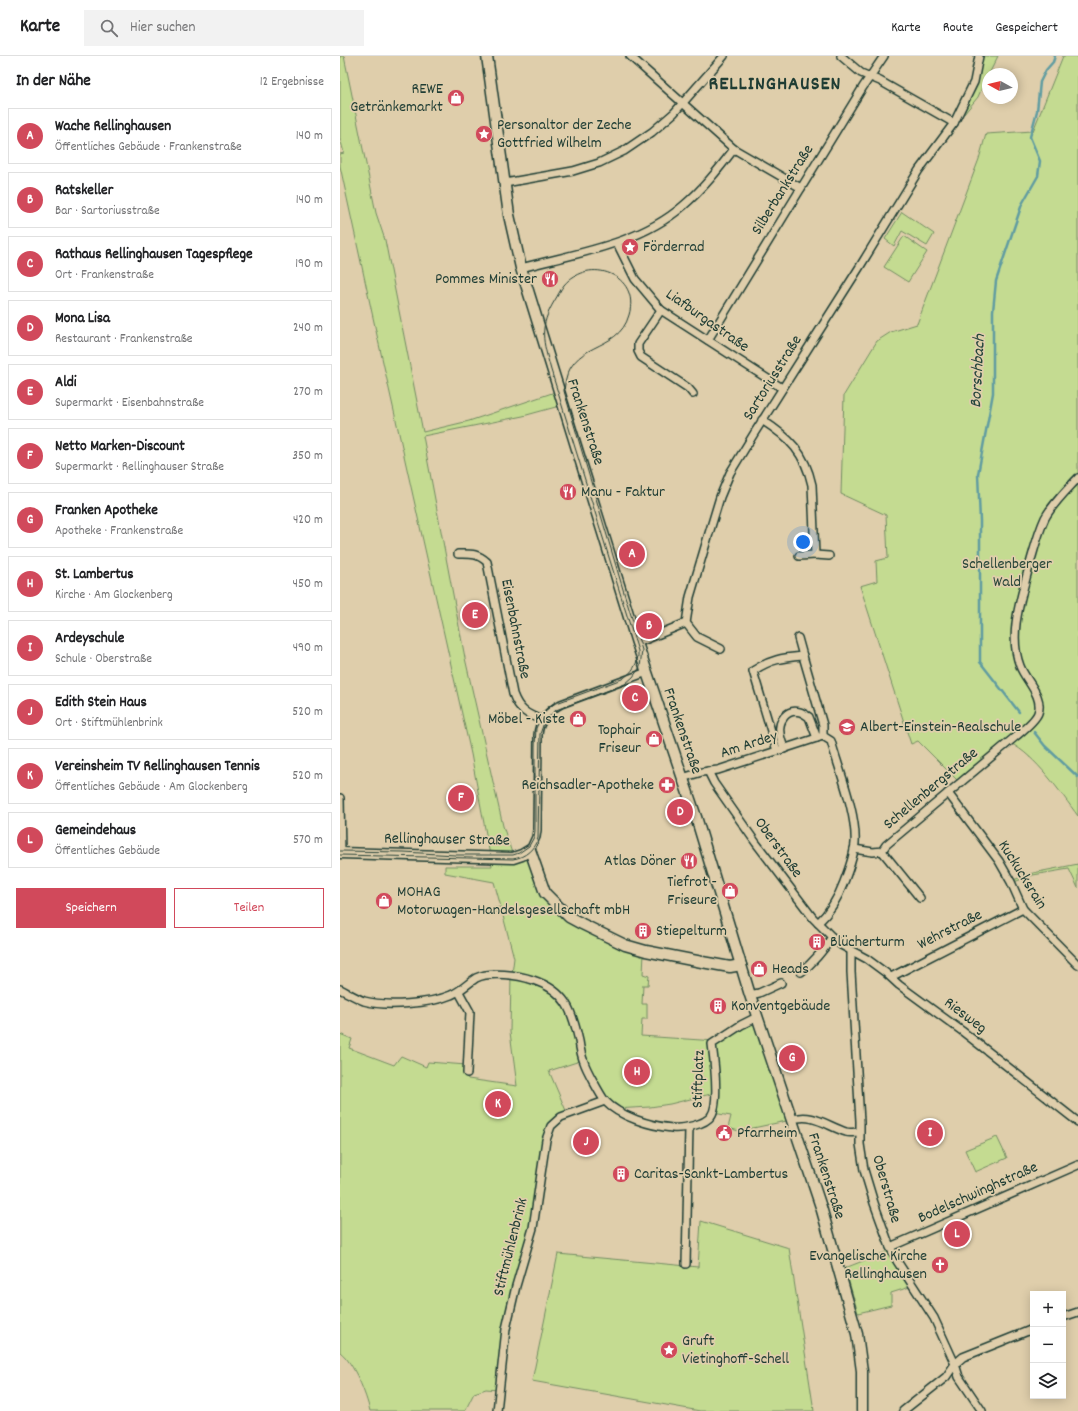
<!DOCTYPE html>
<html lang="de">
<meta charset="utf-8">
<style>
body{margin:0;font-family:Dekko,sans-serif;background:#f2f2f2;color:#202124}
.controls{position:absolute;right:12px;bottom:12px;display:grid;overflow:hidden;border-radius:0px;box-shadow:0 2px 10px #0003}
.controls button{width:36px;height:36px;display:grid;place-items:center;padding:0;border:0;border-bottom:1px solid #e0e0e0;background:#fff;color:#202124;font:20px sans-serif}
.compass{position:absolute;left:642px;top:12px;width:36px;height:36px;border-radius:50%;background:#fff;box-shadow:0 2px 10px #0003;rotate:278deg}
.you{position:absolute;left:463px;top:486px;width:14px;height:14px;margin:-10px;border:3px solid #fff;border-radius:50%;background:#1a73e8;box-shadow:0 0 0 6px #1a73e833}
.badge{display:grid;place-items:center;width:26px;height:26px;border-radius:50%;background:#d1495b;color:#fff;font-size:13px;font-weight:700}
.pin{position:absolute;translate:-50% -50%;border:2px solid #fff;box-shadow:0 1px 4px #0006}
.list{margin:0;padding:0;list-style:none}
h2{display:flex;justify-content:space-between;align-items:center;height:52px;margin:0;padding:0 16px;font-size:17px}
h2 small{font-size:13px;font-weight:400;color:#757577}
.list li{display:grid;grid-template-columns:26px 1fr auto;gap:12px;align-items:center;box-sizing:border-box;height:56px;margin:0 8px 8px;padding:0 8px;border:1px solid #e0e0e0;border-radius:0px}
.list b{display:block;font-size:15px;white-space:nowrap}
.list p{margin:0;font-size:13px;white-space:nowrap;color:#757577}
.list em{font-size:13px;font-style:normal;color:#757577}
.actions{display:flex;gap:8px;padding:12px 16px}
.actions a{flex:1;padding:9px 0;border:1px solid #d1495b;border-radius:0px;text-align:center;font-size:14px;color:#d1495b}
.actions .main{background:#d1495b;color:#fff}
.icon{flex:none;width:22px;height:22px;fill:none;stroke:currentColor;stroke-width:2;stroke-linecap:round;stroke-linejoin:round}
.map{position:relative;flex:none;width:738px;height:1355px;overflow:hidden}
header{display:flex;align-items:center;gap:24px;box-sizing:border-box;height:56px;padding:0 20px;background:#fff;border-bottom:1px solid #e0e0e0}
header strong{font-size:19px}
nav{display:flex;gap:22px;margin-inline-start:auto;font-size:14px}
.search{width:280px;height:36px;background:#f2f2f2;display:flex;align-items:center;gap:10px;box-sizing:border-box;padding:0 14px;border-radius:0px;color:#757577;font-size:15px}
main{display:flex}
aside{flex:1;background:#fff}
.map>svg:first-child{display:block}
.green{fill:#c4db91;stroke:#728c62}
.lines{fill:none;stroke-linecap:round;stroke-linejoin:round}
.stream{stroke:#609ca1;stroke-width:2.5}
.street-casing{stroke:#1f3d34;stroke-width:10}
.secondary-casing{stroke:#1f3d34;stroke-width:13}
.street{stroke:#dfceab;stroke-width:7}
.secondary{stroke:#dfceab;stroke-width:10}
.tram{stroke:#1f3d34;stroke-width:1}
.labels{text-anchor:middle;dominant-baseline:central;stroke-width:3.5;stroke-linejoin:round;paint-order:stroke}
.poi-label{font-size:16px;fill:#1f3d34;stroke:#dfceab;text-anchor:start}
.street-label{font-size:16px;fill:#1f3d34;stroke:#dfceab}
.park-label{font-size:16px;fill:#274539;stroke:#dfceab}
.water-label{font-size:17px;font-style:italic;fill:#24453d;stroke:#dfceab}
.district-label{font-size:20px;font-weight:bold;letter-spacing:1px;fill:#1f3d34;stroke:#dfceab}
</style>
<header>
<strong>Karte</strong>
<div class="search"><svg class="icon" aria-label="search" viewBox="0 0 24 24"><circle cx="10" cy="10" r="6"/><path d="M15 15l6 6"/></svg>Hier suchen</div>
<nav><a>Karte</a><a>Route</a><a>Gespeichert</a></nav>
</header>
<main>
<aside>
<h2>In der Nähe<small>12 Ergebnisse</small></h2>
<ul class="list">
<li><span class="badge">A</span><div><b>Wache Rellinghausen</b><p>Öffentliches Gebäude · Frankenstraße</p></div><em>140 m</em></li>
<li><span class="badge">B</span><div><b>Ratskeller</b><p>Bar · Sartoriusstraße</p></div><em>140 m</em></li>
<li><span class="badge">C</span><div><b>Rathaus Rellinghausen Tagespflege</b><p>Ort · Frankenstraße</p></div><em>190 m</em></li>
<li><span class="badge">D</span><div><b>Mona Lisa</b><p>Restaurant · Frankenstraße</p></div><em>240 m</em></li>
<li><span class="badge">E</span><div><b>Aldi</b><p>Supermarkt · Eisenbahnstraße</p></div><em>270 m</em></li>
<li><span class="badge">F</span><div><b>Netto Marken-Discount</b><p>Supermarkt · Rellinghauser Straße</p></div><em>350 m</em></li>
<li><span class="badge">G</span><div><b>Franken Apotheke</b><p>Apotheke · Frankenstraße</p></div><em>420 m</em></li>
<li><span class="badge">H</span><div><b>St. Lambertus</b><p>Kirche · Am Glockenberg</p></div><em>450 m</em></li>
<li><span class="badge">I</span><div><b>Ardeyschule</b><p>Schule · Oberstraße</p></div><em>490 m</em></li>
<li><span class="badge">J</span><div><b>Edith Stein Haus</b><p>Ort · Stiftmühlenbrink</p></div><em>520 m</em></li>
<li><span class="badge">K</span><div><b>Vereinsheim TV Rellinghausen Tennis</b><p>Öffentliches Gebäude · Am Glockenberg</p></div><em>520 m</em></li>
<li><span class="badge">L</span><div><b>Gemeindehaus</b><p>Öffentliches Gebäude</p></div><em>570 m</em></li>
</ul>
<div class="actions"><a class="main">Speichern</a><a>Teilen</a></div>
</aside>
<div class="map">
<svg width="738" height="1355" viewBox="0 0 738 1355">
<rect width="100%" height="100%" fill="#dfceab"/>
<filter id="ink" filterUnits="userSpaceOnUse"><feTurbulence type="fractalNoise" baseFrequency=".025" numOctaves="2"/><feDisplacementMap in="SourceGraphic" scale="8" xChannelSelector="R" yChannelSelector="G"/><feConvolveMatrix kernelMatrix="1 2 1 2 8 2 1 2 1" color-interpolation-filters="sRGB"/></filter>
<g filter="url(#ink)">
<g class="green">
<path d="M0,0H4L36,157L45,184L83,376L129,365L218,335L223,349L183,360L83,380L125,602L163,770L173,800L186,796L215,850L304,897L303,918L309,920L308,929H303L302,948H307V963H302L301,980L376,985L417,962L451,1064L399,1075L388,1072L391,1060L373,1057L375,1037L330,1048L310,1051L274,1053L265,1045L244,1005L233,959L220,938L172,918L174,902L162,856L146,857L144,854L161,851L154,826L105,817V810H152L131,698L34,266L0,110V98L4,97L0,82Z"/>
<path d="M642,0H658L649,18H648L638,41L624,58L621,55Z"/>
<path d="M723,0H738V760C721,737 695,699 670,687L620,727L578,685L571,688L520,530L537,525L536,505L548,502L546,459L501,438L504,339L537,285L551,276L577,268L639,103L646,78L693,75Z"/>
<path d="M562,156L594,178L587,190L562,175L554,190L545,183Z"/>
<path d="M564,180L587,196L568,226L544,211Z"/>
<path d="M738,808V832L729,813L693,819L674,826L673,824L693,817Z"/>
<path d="M171,920L192,924L225,945L243,1004L209,1015L227,1057L212,1068L193,1171L175,1229L158,1334L146,1333L134,1337L125,1355H30C26,1338 14,1307 0,1296V978L12,983L9,992L54,1009L61,1000L86,1011L88,1006L126,1009V1020L128,1023L177,1030L170,976Z"/>
<path d="M657,1081L667,1102L635,1116L625,1094Z"/>
<path d="M361,1165L449,1192L474,1355H360L192,1325L218,1198L358,1211Z"/>
<path d="M551,1194L573,1230L551,1237V1249L518,1257L505,1212Z"/>
</g>
<g class="lines">
<g class="stream">
<path d="M679,656L640,606V465L638,418L653,337V255L656,225L682,148L698,120L700,105L690,81L697,55L700,26L706,14L713,6L715,0"/>
<path d="M694,676L705,690L738,721"/>
</g>
<defs>
<g id="street">
<path d="M290,0L394,93L461,132"/>
<path d="M501,0L521,17L540,25L614,67"/>
<path d="M165,127L233,115L259,107L284,95L312,76L334,57L384,0"/>
<path d="M277,187L295,223L321,254L442,332"/>
<path d="M181,212C236,197 298,189 343,150C363,133 378,114 394,93"/>
<path d="M321,254L298,288V295L301,301L348,332L353,338"/>
<path d="M368,284L523,31L544,0"/>
<path d="M422,364C450,382 465,397 472,429L475,499L459,500"/>
<path d="M118,498C131,498 137,497 147,506L173,638C179,654 186,658 202,664"/>
<path d="M475,499L489,500"/>
<path d="M346,567L350,541L367,484L380,441L390,417L415,376L519,212L579,114L614,67L634,26L639,0"/>
<path d="M346,567L357,581L381,593"/>
<path d="M458,582L463,600"/>
<path d="M297,587L346,567"/>
<path d="M444,693C443,688 440,682 440,677C438,665 447,652 460,656C463,657 466,659 469,661L477,682"/>
<path d="M437,695L413,615C431,603 442,602 463,600L483,669V680"/>
<path d="M368,715L374,727L416,787L473,862L492,881L501,889L527,903L546,917L559,929L622,975L738,1066"/>
<path d="M342,722L362,716L378,714L483,680"/>
<path d="M608,737L659,805L671,826L683,853L738,909"/>
<path d="M0,742L1,797"/>
<path d="M514,793L533,796L542,795L546,789L675,681C682,675 695,665 698,657C704,640 685,624 680,610C668,579 681,542 689,511C694,494 698,477 705,462C713,447 727,434 738,422"/>
<path d="M190,794L196,781L197,774L198,679C199,664 208,655 221,648L307,616"/>
<path d="M542,795L580,842"/>
<path d="M478,867C491,855 498,842 504,826C509,813 514,800 515,787C517,758 499,714 491,685L483,680"/>
<path d="M511,895V916L520,1065V1088L524,1114L534,1147L550,1191L557,1205L594,1262L615,1308L619,1321L642,1355"/>
<path d="M461,916C474,906 483,895 492,881"/>
<path d="M551,921L683,853"/>
<path d="M0,933C8,937 16,942 24,945C46,951 90,948 111,939C121,935 127,928 136,922C150,915 178,919 193,924C226,935 232,954 239,985C240,992 241,999 244,1006C246,1013 261,1040 265,1045C280,1061 311,1070 332,1072C342,1073 365,1069 371,1060C380,1048 374,1003 372,988L401,969L417,961"/>
<path d="M119,936L130,956L127,1017"/>
<path d="M410,939L419,937L441,927"/>
<path d="M451,1064C472,1056 487,1070 506,1076C510,1077 515,1076 519,1076"/>
<path d="M550,1191L738,1109"/>
<path d="M346,1208L349,1071"/>
<path d="M723,1261L738,1256"/>
<path d="M157,1355L166,1273L176,1230L193,1172L206,1084L211,1070L221,1061L265,1045"/>
<path d="M563,1355L606,1321L615,1308L623,1301L693,1273"/>
</g>
<g id="secondary">
<path d="M147,0L169,159L181,212L297,587L356,761L410,939L481,1151L517,1278L522,1315V1355"/>
<path d="M0,797L173,802L182,799L190,794L205,837L229,861L242,868L285,889L306,895L362,906L390,911L401,909"/>
</g>
</defs>
<use href="#street" class="street-casing"/>
<use href="#secondary" class="secondary-casing"/>
<use href="#street" class="street"/>
<use href="#secondary" class="secondary"/>
<path class="tram" d="M0,795L64,796L115,799H173L179,797L189,790L194,781L195,775V690L196,672L205,655L214,648L282,623C292,617 299,607 298,595L211,314C203,285 198,272 215,244C218,239 221,233 224,229C249,199 301,219 289,259C278,299 228,282 224,335L285,540L302,594L300,611L293,621L285,628L216,654L205,664L200,678L198,782C194,793 186,801 173,803L0,799"/>
</g>
</g>
<defs>
<symbol id="shop-disc" viewBox="-11 -11 22 22"><circle r="9.5" fill="#d1495b" stroke="#dfceab"/><path d="M-5-2.5h2.3a2.7 3.5 0 0 1 5.4 0H5L5.5 6h-11ZM-1.5-2.5h3a1.5 2.3 0 0 0-3 0Z" fill="#fff"/></symbol>
<symbol id="sight-disc" viewBox="-11 -11 22 22"><circle r="9.5" fill="#d1495b" stroke="#dfceab"/><path d="M0-6L1.8-2.2L6-1.7L2.9 1.2L3.7 5.4L0 3.3L-3.7 5.4L-2.9 1.2L-6-1.7L-1.8-2.2Z" fill="#fff"/></symbol>
<symbol id="restaurant-disc" viewBox="-11 -11 22 22"><circle r="9.5" fill="#d1495b" stroke="#dfceab"/><path d="M-5-6h1v4h1v-4h1v4h1v-4h1v5L-1.5 .5V6h-2V.5L-5-1ZM5-6V6H3V1.5H1.5Q1.5-4 5-6Z" fill="#fff"/></symbol>
<symbol id="school-disc" viewBox="-11 -11 22 22"><circle r="9.5" fill="#d1495b" stroke="#dfceab"/><path d="M0-5L7-2L0 1L-7-2ZM-4 1L0 2.5L4 1V4Q0 6-4 4Z" fill="#fff"/></symbol>
<symbol id="pharmacy-disc" viewBox="-11 -11 22 22"><circle r="9.5" fill="#d1495b" stroke="#dfceab"/><path d="M-2-6h4v4h4v4h-4v4h-4v-4h-4v-4h4Z" fill="#fff"/></symbol>
<symbol id="building-disc" viewBox="-11 -11 22 22"><circle r="9.5" fill="#d1495b" stroke="#dfceab"/><path d="M-4-6H4V6H1V3H-1V6H-4ZM-2.5-4.3h1.7v1.8h-1.7ZM.8-4.3h1.7v1.8H.8ZM-2.5-1h1.7V.8h-1.7ZM.8-1h1.7V.8H.8Z" fill="#fff"/></symbol>
<symbol id="civic-disc" viewBox="-11 -11 22 22"><circle r="9.5" fill="#d1495b" stroke="#dfceab"/><path d="M-.6-6.5H3V-4.5H.6V-3L4-1V1h2V6H-6V1h2V-1L-.6-3ZM-1.2 2.5V6h2.4V2.5Z" fill="#fff"/></symbol>
<symbol id="church-disc" viewBox="-11 -11 22 22"><circle r="9.5" fill="#d1495b" stroke="#dfceab"/><path d="M-1.2-6h2.4v3.5h3.3v2.4h-3.3V6h-2.4V-.1h-3.3v-2.4h3.3Z" fill="#fff"/></symbol>
</defs>
<g fill-rule="evenodd">
<use href="#shop-disc" x="106" y="32" width="20" height="20"/>
<use href="#sight-disc" x="134" y="68" width="20" height="20"/>
<use href="#sight-disc" x="280" y="181" width="20" height="20"/>
<use href="#restaurant-disc" x="200" y="213" width="20" height="20"/>
<use href="#restaurant-disc" x="218" y="426" width="20" height="20"/>
<use href="#shop-disc" x="228" y="653" width="20" height="20"/>
<use href="#school-disc" x="497" y="661" width="20" height="20"/>
<use href="#shop-disc" x="304" y="673" width="20" height="20"/>
<use href="#pharmacy-disc" x="317" y="719" width="20" height="20"/>
<use href="#restaurant-disc" x="339" y="795" width="20" height="20"/>
<use href="#shop-disc" x="380" y="825" width="20" height="20"/>
<use href="#shop-disc" x="34" y="835" width="20" height="20"/>
<use href="#building-disc" x="293" y="865" width="20" height="20"/>
<use href="#building-disc" x="467" y="876" width="20" height="20"/>
<use href="#shop-disc" x="409" y="903" width="20" height="20"/>
<use href="#building-disc" x="368" y="940" width="20" height="20"/>
<use href="#civic-disc" x="374" y="1067" width="20" height="20"/>
<use href="#building-disc" x="271" y="1108" width="20" height="20"/>
<use href="#church-disc" x="590" y="1199" width="20" height="20"/>
<use href="#sight-disc" x="319" y="1284" width="20" height="20"/>
</g>
<g class="labels">
<g class="poi-label">
<text x="103" y="33" text-anchor="end">REWE<tspan x="103" dy="18">Getränkemarkt</tspan></text>
<text x="157" y="69">Personaltor der Zeche<tspan x="157" dy="18">Gottfried Wilhelm</tspan></text>
<text x="303" y="191">Förderrad</text>
<text x="197" y="223" text-anchor="end">Pommes Minister</text>
<text x="241" y="436">Manu - Faktur</text>
<text x="225" y="663" text-anchor="end">Möbel - Kiste</text>
<text x="520" y="671">Albert-Einstein-Realschule</text>
<text x="301" y="674" text-anchor="end">Tophair<tspan x="301" dy="18">Friseur</tspan></text>
<text x="314" y="729" text-anchor="end">Reichsadler-Apotheke</text>
<text x="336" y="805" text-anchor="end">Atlas Döner</text>
<text x="377" y="826" text-anchor="end">Tiefrot -<tspan x="377" dy="18">Friseure</tspan></text>
<text x="57" y="836">MOHAG<tspan x="57" dy="18">Motorwagen-Handelsgesellschaft mbH</tspan></text>
<text x="316" y="875">Stiepelturm</text>
<text x="490" y="886">Blücherturm</text>
<text x="432" y="913">Heads</text>
<text x="391" y="950">Konventgebäude</text>
<text x="397" y="1077">Pfarrheim</text>
<text x="294" y="1118">Caritas-Sankt-Lambertus</text>
<text x="587" y="1200" text-anchor="end">Evangelische Kirche<tspan x="587" dy="18">Rellinghausen</tspan></text>
<text x="342" y="1285">Gruft<tspan x="342" dy="18">Vietinghoff-Schell</tspan></text>
</g>
<g class="street-label">
<text transform="translate(443 134) rotate(-58)">Silberbankstraße</text>
<text transform="translate(367 265) rotate(35)">Liafburgastraße</text>
<text transform="translate(433 322) rotate(-58)">Sartoriusstraße</text>
<text transform="translate(245 366) rotate(72)">Frankenstraße</text>
<text transform="translate(175 573) rotate(79)">Eisenbahnstraße</text>
<text transform="translate(342 675) rotate(71)">Frankenstraße</text>
<text transform="translate(409 689) rotate(-18)">Am Ardey</text>
<text transform="translate(591 733) rotate(-40)">Schellenbergstraße</text>
<text transform="translate(107 784) rotate(1)">Rellinghauser Straße</text>
<text transform="translate(438 792) rotate(54)">Oberstraße</text>
<text transform="translate(682 819) rotate(58)">Kuckucksrain</text>
<text transform="translate(610 874) rotate(-27)">Wehrstraße</text>
<text transform="translate(625 960) rotate(37)">Riesweg</text>
<text transform="translate(359 1023) rotate(-88)">Stiftplatz</text>
<text transform="translate(486 1120) rotate(72)">Frankenstraße</text>
<text transform="translate(546 1133) rotate(74)">Oberstraße</text>
<text transform="translate(638 1137) rotate(-24)">Bodelschwinghstraße</text>
<text transform="translate(171 1191) rotate(-76)">Stiftmühlenbrink</text>
</g>
<g class="park-label">
<text x="667" y="508">Schellenberger<tspan x="667" dy="18">Wald</tspan></text>
</g>
<g class="water-label">
<text transform="translate(639 315) rotate(-87)">Borschbach</text>
</g>
<g class="district-label">
<text x="435" y="29">RELLINGHAUSEN</text>
</g>
</g>
</svg>
<div class="controls">
<button>+</button>
<button>−</button>
<button><svg class="icon" aria-label="layers" viewBox="0 0 24 24"><path d="M12 4l9 5-9 5-9-5zM3 14l9 5 9-5"/></svg></button>
</div>
<svg class="compass" viewBox="-18 -18 36 36"><path d="M0-13l5 13h-10z" fill="#e53935"/><path d="M0 13l5-13h-10z" fill="#757577"/></svg>
<div class="you"></div>
<div class="pin badge" style="left:292px;top:498px">A</div>
<div class="pin badge" style="left:309px;top:570px">B</div>
<div class="pin badge" style="left:295px;top:642px">C</div>
<div class="pin badge" style="left:340px;top:756px">D</div>
<div class="pin badge" style="left:135px;top:559px">E</div>
<div class="pin badge" style="left:121px;top:742px">F</div>
<div class="pin badge" style="left:452px;top:1002px">G</div>
<div class="pin badge" style="left:297px;top:1016px">H</div>
<div class="pin badge" style="left:590px;top:1077px">I</div>
<div class="pin badge" style="left:246px;top:1086px">J</div>
<div class="pin badge" style="left:158px;top:1048px">K</div>
<div class="pin badge" style="left:617px;top:1178px">L</div>
</div>
</main>
